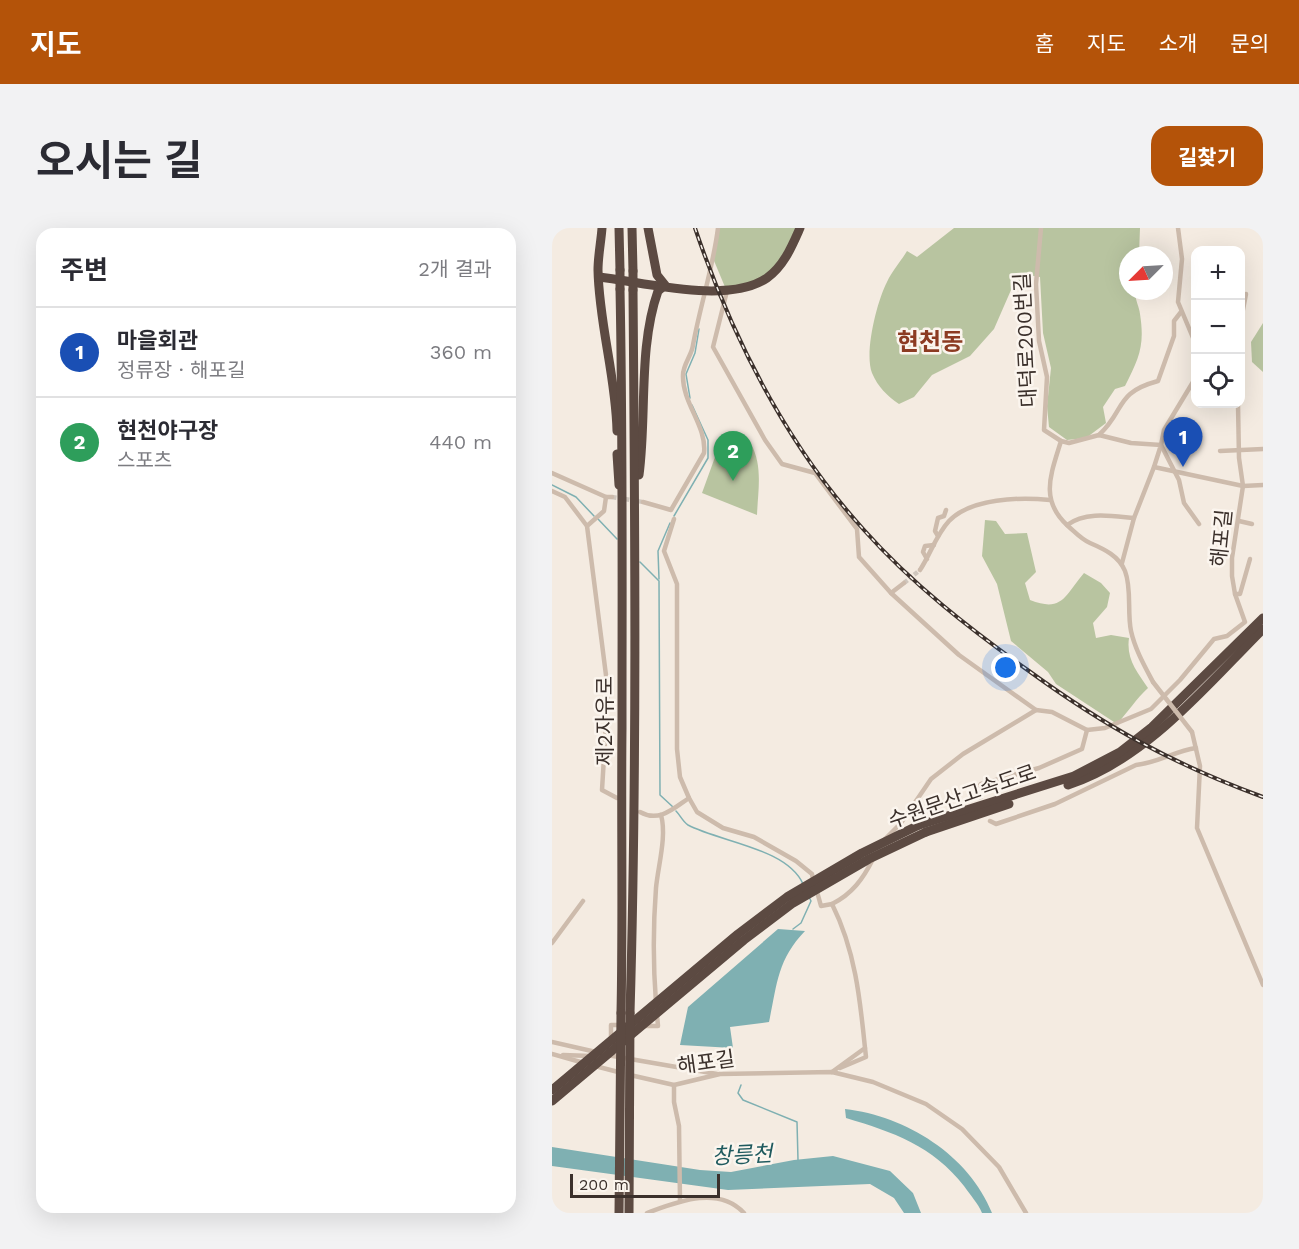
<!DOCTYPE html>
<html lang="ko">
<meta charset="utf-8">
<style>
body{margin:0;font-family:"Work Sans","Noto Sans KR",sans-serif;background:#f2f2f3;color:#2b2b33}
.controls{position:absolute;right:18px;top:18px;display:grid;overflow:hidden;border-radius:12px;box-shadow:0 6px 24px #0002}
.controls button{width:54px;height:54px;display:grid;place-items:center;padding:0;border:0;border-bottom:2px solid #e1e1e2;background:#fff;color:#2b2b33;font:30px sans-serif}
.compass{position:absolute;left:567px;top:18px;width:54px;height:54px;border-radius:50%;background:#fff;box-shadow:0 6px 24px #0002;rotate:246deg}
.scale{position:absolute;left:18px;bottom:15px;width:150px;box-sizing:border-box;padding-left:6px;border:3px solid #3b302b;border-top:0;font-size:16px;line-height:21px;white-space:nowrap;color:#3b302b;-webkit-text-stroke:4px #fbf5ee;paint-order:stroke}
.you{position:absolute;left:454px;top:440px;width:21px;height:21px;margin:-15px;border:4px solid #fff;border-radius:50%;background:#1a73e8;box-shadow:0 0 0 9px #1a73e833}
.badge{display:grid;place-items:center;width:39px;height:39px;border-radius:50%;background:#b45309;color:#fff;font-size:20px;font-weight:700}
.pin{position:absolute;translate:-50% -50px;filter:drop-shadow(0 2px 3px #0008)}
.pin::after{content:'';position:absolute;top:32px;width:21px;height:18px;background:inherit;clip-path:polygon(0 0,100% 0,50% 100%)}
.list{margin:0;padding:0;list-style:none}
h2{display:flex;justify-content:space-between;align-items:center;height:78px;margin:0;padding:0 24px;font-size:26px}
h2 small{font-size:20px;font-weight:400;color:#7c7c81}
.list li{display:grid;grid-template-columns:39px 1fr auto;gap:18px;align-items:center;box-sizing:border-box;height:90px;padding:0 24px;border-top:2px solid #e1e1e2}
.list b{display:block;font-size:22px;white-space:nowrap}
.list p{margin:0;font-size:20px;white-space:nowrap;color:#7c7c81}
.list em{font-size:20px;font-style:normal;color:#7c7c81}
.icon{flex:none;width:33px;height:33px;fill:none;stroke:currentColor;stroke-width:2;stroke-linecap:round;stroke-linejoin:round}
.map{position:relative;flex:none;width:711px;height:985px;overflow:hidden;border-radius:18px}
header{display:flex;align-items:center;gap:36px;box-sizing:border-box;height:84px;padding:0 30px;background:#b45309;color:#fff}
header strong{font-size:28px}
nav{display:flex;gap:33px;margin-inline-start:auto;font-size:21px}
.intro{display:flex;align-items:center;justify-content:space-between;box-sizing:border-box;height:144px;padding:0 36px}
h1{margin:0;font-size:42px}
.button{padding:15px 27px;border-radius:18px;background:#b45309;color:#fff;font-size:21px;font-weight:700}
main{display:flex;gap:36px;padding:0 36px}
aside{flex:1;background:#fff;border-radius:18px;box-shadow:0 6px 24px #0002}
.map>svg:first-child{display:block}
.green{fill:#b8c4a0}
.water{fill:#7fb0b2}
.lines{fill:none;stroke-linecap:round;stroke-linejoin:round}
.stream{stroke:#7fb0b2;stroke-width:1.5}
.street-tunnel{stroke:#cfc6bd;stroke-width:4.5;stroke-dasharray:4.5 2;stroke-linecap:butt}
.street{stroke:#cdbbac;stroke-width:4.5}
.highway{stroke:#5c4a42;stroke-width:9}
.rail-casing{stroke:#3b302b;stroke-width:4}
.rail{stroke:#fbf5ee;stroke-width:1.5;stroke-dasharray:4.5;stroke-linecap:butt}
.street-bridge{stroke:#cdbbac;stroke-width:4.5}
.highway-bridge{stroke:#5c4a42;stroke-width:9}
.labels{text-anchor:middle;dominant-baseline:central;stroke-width:5;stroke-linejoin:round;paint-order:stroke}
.street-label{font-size:21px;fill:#3b302b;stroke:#fbf5ee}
.water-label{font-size:22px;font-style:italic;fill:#1f5a5e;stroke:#fbf5ee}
.quarter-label{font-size:24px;font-weight:bold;fill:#8c3b22;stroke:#fbf5ee}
</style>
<header>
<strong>지도</strong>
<nav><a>홈</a><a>지도</a><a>소개</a><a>문의</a></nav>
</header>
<div class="intro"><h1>오시는 길</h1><a class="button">길찾기</a></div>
<main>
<aside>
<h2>주변<small>2개 결과</small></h2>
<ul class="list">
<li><span class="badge" style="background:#1a4fb4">1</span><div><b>마을회관</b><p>정류장 · 해포길</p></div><em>360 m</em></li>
<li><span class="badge" style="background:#2e9e5b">2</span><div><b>현천야구장</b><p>스포츠</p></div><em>440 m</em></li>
</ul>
</aside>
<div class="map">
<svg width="711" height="985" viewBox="0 0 711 985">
<rect width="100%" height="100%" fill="#f4ebe1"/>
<g class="green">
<path d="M166,0H244C226,39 218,54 173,59L160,28Z"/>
<path d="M402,0H588L587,27H576V63H584C582,71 587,77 588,86C593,118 587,130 573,158L563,161L551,179L554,195L534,210L515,212L497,199L495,178L499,140L491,105L488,49L475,47L459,62L442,101L418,128L380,147L362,169L347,176C335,168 326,159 320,145C312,125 325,73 335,54C340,43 349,33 355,23L365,29Z"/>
<path d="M711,95V144L700,134L699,114Z"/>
<path d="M171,207L199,216C211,238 206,262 205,287L150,265Z"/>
<path d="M433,292L444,293L453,306L475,305L484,344L473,355L478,372C511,385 513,367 532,345L549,355L558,365L555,379L541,395L544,410L559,407L577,410C574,431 585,444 596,460C584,471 576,484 565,496L504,456L496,444L459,413L445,356L430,328Z"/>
</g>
<g class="water">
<path d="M226,701L253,703C225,732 225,757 217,794L178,799L181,820L128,817L136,779Z"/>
<path d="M293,881C354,888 417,927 440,985H430C426,975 418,967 412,958C381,918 341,904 294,890Z"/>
<path d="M0,919L148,942L179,944L242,932L281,928L338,943L361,965L369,985H352L342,970L318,956L176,962L0,938Z"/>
</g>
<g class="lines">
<g class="stream">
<path d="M138,170L134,146L143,125L147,101"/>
<path d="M0,257L24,269L42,288"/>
<path d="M122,288L156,230V212L140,177"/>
<path d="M46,291L65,311"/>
<path d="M88,334L107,353L108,567L121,579"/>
<path d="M107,351L106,323L118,295"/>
<path d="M124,583C128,587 131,594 136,597C168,614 235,620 251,656"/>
<path d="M241,701L249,695L259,673L257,669"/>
<path d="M189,857L186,865L191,872L245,894L246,932"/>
</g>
<g class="street-tunnel">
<path d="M60,269L91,274"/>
<path d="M352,355L368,342"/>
<path d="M425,561L431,576"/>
</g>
<g class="street">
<path d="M489,0L484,56L487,113L495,149L492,202L509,213C499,246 487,272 516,298C523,304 529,311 538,315C552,321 567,328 573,343C580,361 575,384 579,403C583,421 592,437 601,454"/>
<path d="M626,0L630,31L626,74L644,117"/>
<path d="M175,63L161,119L213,212L230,236L263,245L305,301L307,329L339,365L407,427L484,482L411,526L379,551L349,595L331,613"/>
<path d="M688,97L694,66"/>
<path d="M644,149L612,202L609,217L627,252L632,275L647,296"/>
<path d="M547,207C574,182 562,165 606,153L622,108V93L629,84"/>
<path d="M509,213L517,215L547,207L579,215L609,217L602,239"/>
<path d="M668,223L711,221"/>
<path d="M0,245L54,269"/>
<path d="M0,263L13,269L35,298"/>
<path d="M60,269H54L52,283L35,298L56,463L50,562L65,570"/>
<path d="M91,274L119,282L152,225C155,198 130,175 131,147C131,136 140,127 141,117C148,78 161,40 166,0"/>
<path d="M122,291L112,323L125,356V521L128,549L137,570L145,584L171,600L202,609L244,633L260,646L261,652"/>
<path d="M687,293L700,296"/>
<path d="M515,297C534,283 560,288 582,290L602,239L691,258L711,257"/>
<path d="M386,308L383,303L386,290L392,288L394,282"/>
<path d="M375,331L371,324L373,318L382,317"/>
<path d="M570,335L582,290"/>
<path d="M368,342C378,327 384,307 397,293C419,270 468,269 498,272"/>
<path d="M339,365L352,355"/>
<path d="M683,366H688L698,331"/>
<path d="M484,482L500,484L535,502L553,500L599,481L628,452L662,411L675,408L693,394L683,366L680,348V330L691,258L687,230L686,176"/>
<path d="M640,504L648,538L645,600L711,757"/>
<path d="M425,561L429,556L487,540L530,521L535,502"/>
<path d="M88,584C107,595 122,580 137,570"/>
<path d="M438,593L444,596L503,576L584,537C605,535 623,523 644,520"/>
<path d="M264,660L269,678L280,676C303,722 308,770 313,820L280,844"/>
<path d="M280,676C300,666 311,651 321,631"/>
<path d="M0,715L31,673"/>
<path d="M104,775C101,736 101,699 104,660C106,638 115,608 109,587"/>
<path d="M93,798H106L105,787"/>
<path d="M59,813V797H70"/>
<path d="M0,814L44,824"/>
<path d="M0,826L32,835"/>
<path d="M11,827L39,828"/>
<path d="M55,827L165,846"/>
<path d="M43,838L70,845"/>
<path d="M288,840L314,829L313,820"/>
<path d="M78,847L122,857L168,846L280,844L321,854L374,876L410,901L447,939L474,985"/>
<path d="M122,857V874L127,898L128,973"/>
<path d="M95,985C125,974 166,957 192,985"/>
</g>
<g class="highway">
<path d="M50,0C49,14 46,28 46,42C47,96 64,149 65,203"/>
<path d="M67,0L68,42"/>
<path d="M80,0L81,43"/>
<path d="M47,49C92,54 176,77 215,50C232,38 240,18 248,0"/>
<path d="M68,61C71,207 70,353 70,500C69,595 71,690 69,785"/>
<path d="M65,226L67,257"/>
<path d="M87,247C95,187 86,120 106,63L113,57L105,47L96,0"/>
<path d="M516,557C595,531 654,458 711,401"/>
<path d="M367,597L522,548L568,524L600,499L711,390"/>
<path d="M374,604L457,576"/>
<path d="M78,785C85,544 83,303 81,62"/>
</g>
<defs>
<path id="rail" d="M143,0C180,109 234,216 312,302C360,356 418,401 477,443C554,499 621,536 711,569"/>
</defs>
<use href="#rail" class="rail-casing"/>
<use href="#rail" class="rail"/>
<path class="street-bridge" d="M601,454L640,504"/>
<g class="highway-bridge">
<path d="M68,42V61"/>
<path d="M81,43V62"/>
<path d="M0,862L186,706L235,669L310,625L367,597"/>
<path d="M0,873L192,712L241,675L317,631L374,604"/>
<path d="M67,985L69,785"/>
<path d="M77,985L78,785"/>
</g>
</g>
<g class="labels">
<g class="street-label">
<text transform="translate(473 112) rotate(-93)">대덕로200번길</text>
<text transform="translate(669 310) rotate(-84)">해포길</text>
<text transform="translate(52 493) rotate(-90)">제2자유로</text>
<text transform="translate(410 568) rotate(-19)">수원문산고속도로</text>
<text transform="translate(154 834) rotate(-8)">해포길</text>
</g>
<g class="water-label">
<text transform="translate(190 927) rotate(-3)">창릉천</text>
</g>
<g class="quarter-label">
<text x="378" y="114">현천동</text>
</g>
</g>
</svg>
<div class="controls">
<button>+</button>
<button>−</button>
<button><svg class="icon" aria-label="locate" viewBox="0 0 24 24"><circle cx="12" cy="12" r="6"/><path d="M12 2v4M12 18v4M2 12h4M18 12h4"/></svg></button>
</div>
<svg class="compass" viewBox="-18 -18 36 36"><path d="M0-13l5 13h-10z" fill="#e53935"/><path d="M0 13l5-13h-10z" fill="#7c7c81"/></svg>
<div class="scale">200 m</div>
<div class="you"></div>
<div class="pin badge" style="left:631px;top:239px;background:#1a4fb4">1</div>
<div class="pin badge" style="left:181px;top:253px;background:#2e9e5b">2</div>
</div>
</main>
